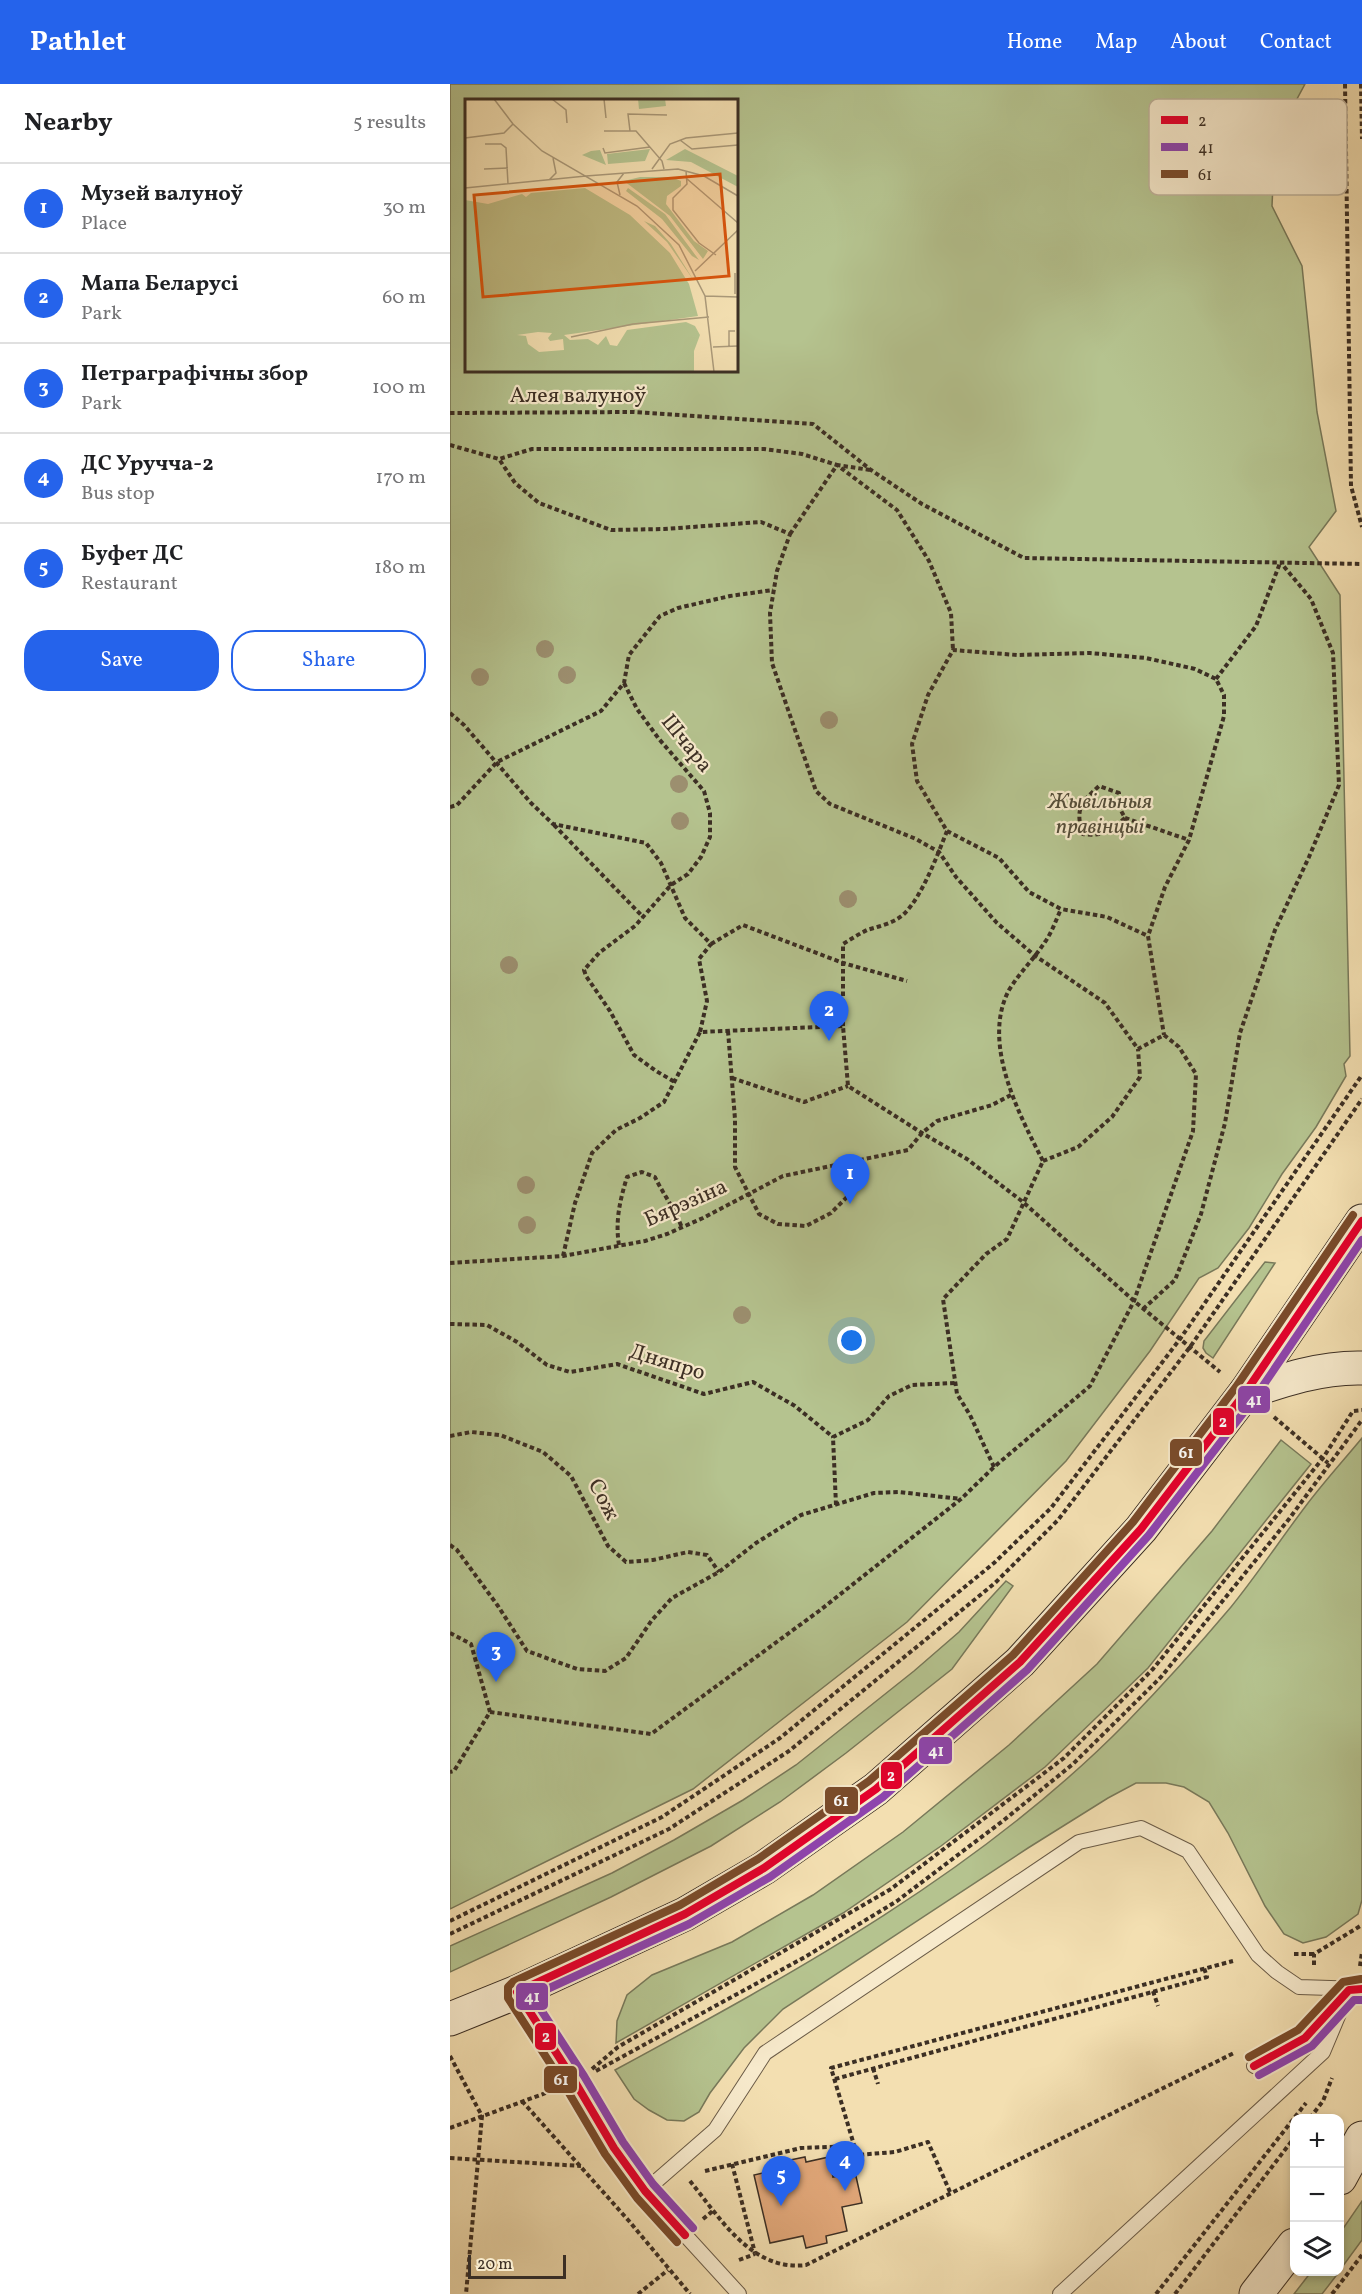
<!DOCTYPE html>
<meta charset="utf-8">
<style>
body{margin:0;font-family:Vollkorn,serif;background:#f6f6f6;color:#202124}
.controls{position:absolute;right:18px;bottom:18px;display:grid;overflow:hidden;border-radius:12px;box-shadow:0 3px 9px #0003}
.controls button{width:54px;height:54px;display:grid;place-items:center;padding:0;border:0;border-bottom:2px solid #e0e0e0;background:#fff;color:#202124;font:30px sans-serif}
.scale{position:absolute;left:18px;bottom:15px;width:98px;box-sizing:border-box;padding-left:6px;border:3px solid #3c2f24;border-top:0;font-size:16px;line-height:21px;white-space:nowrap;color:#3c2f24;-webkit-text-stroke:4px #f7eacc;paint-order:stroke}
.you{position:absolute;left:402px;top:1257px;width:21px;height:21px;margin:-15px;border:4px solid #fff;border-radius:50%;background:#1a73e8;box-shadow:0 0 0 9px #1a73e833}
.badge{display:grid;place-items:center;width:39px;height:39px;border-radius:50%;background:#2563eb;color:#fff;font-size:20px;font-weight:700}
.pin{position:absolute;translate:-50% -50px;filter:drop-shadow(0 2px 3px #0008)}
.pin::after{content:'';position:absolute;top:32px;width:21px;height:18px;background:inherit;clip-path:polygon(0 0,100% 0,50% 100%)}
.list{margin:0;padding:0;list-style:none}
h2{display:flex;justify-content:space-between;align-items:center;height:78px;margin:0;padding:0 24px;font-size:26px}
h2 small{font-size:20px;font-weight:400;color:#757577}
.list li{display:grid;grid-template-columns:39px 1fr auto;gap:18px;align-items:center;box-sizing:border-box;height:90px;padding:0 24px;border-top:2px solid #e0e0e0}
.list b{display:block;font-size:22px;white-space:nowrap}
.list p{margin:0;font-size:20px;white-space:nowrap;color:#757577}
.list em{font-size:20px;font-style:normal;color:#757577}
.actions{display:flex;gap:12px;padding:18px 24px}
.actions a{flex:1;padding:14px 0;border:2px solid #2563eb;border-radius:24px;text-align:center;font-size:21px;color:#2563eb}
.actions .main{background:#2563eb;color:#fff}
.icon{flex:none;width:33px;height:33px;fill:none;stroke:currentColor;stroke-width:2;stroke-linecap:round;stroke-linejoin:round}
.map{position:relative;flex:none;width:912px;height:2210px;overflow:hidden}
header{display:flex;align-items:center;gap:36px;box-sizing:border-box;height:84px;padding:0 30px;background:#2563eb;color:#fff}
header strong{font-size:28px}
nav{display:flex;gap:33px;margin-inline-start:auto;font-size:21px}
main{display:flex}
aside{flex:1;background:#fff}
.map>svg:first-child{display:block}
.green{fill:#b5c38f;stroke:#78795a;stroke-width:1.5;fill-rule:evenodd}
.building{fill:#e1a779;stroke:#3c2f24;stroke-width:1.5}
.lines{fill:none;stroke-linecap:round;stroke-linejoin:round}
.service-casing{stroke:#6a5b47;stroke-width:16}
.secondary-casing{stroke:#3c2f24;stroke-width:35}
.path{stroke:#3c2f24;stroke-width:4;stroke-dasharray:4.5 3;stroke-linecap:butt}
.service{stroke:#f7eacc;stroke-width:14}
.secondary{stroke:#f7eacc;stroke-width:33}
.bus-1-casing{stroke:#f7eacc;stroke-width:12}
.bus-2-casing{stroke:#f7eacc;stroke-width:12}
.bus-3-casing{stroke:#f7eacc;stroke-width:12}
.bus-1{stroke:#e4002b;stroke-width:8}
.bus-2{stroke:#8e44ad;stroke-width:8}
.bus-3{stroke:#7a4b2a;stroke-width:8}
.tree{fill:#9c8f6f}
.labels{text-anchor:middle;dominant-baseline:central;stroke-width:4.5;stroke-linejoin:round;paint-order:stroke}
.street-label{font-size:22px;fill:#3c2f24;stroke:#f7eacc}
.park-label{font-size:22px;font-style:italic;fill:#544d39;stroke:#f7eacc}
.inset-road{fill:none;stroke:#aa9979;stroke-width:1.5}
.view{fill:#d7550e;fill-opacity:0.15;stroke:#d7550e;stroke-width:3}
.inset-edge{fill:none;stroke:#3c2f24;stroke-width:3}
.key{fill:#f7eacc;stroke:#bfb29a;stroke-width:1.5}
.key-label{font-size:16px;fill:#3c2f24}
.line-badge{stroke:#f7eacc;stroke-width:2}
.badge-label{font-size:16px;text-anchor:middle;font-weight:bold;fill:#fff}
</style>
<header>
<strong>Pathlet</strong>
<nav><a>Home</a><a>Map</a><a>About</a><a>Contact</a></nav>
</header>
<main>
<aside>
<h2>Nearby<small>5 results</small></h2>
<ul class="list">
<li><span class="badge">1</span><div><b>Музей валуноў</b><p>Place</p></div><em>30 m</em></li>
<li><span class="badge">2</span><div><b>Мапа Беларусі</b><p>Park</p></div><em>60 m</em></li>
<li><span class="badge">3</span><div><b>Петраграфічны збор</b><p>Park</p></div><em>100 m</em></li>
<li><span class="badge">4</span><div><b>ДС Уручча-2</b><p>Bus stop</p></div><em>170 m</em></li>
<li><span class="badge">5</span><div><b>Буфет ДС</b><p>Restaurant</p></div><em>180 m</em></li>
</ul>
<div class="actions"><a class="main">Save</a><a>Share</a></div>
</aside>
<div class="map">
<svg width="912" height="2210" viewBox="0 0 912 2210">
<rect width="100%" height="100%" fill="#f3dfb1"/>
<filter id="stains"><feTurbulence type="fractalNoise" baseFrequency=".00333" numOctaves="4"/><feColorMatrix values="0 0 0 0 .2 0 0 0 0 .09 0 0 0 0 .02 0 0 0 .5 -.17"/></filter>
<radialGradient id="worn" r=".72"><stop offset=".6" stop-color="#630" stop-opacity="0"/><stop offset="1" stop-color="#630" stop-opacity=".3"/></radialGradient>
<g class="green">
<path d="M0,0H855L825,56L822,122L852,182L867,328L886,427L859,463L890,511L900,972L894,980L896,992L866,1043L832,1090L799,1144L768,1184L749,1194L700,1267L616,1377L457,1538L243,1705L0,1825ZM16,16H286V286H16Z"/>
<path d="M815,1178L825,1179L763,1274L756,1269L753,1264L754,1257Z"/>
<path d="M912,1354V1816L908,1830L876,1853L853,1859L834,1850L815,1822L778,1749L759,1718L734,1703L716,1699H686L658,1714L578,1764L333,1925L294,1964L260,2009L249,2028L234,2037L217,2036L199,2026L184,2015L165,1986C346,1888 531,1787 677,1638C713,1601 748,1562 781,1523C807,1491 830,1456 855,1423C873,1399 893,1377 912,1354Z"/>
<path d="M831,1356L861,1380L698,1584L595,1683L491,1762L393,1829L166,1959L167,1937L177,1911L202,1891L282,1858L363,1811L453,1748L559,1661L647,1580L762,1447Z"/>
<path d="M556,1497L563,1502L502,1585L396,1669L330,1718L261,1762L161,1813L0,1888V1862L162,1789L224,1756L293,1716L346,1681L464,1587L509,1548Z"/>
<path d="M912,2117V2156L890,2186V2149Z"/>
<path d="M861,2188H889L872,2210H844Z"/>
</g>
<path class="building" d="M355,2073L356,2078L379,2073L383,2093L405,2088L412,2119L392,2123L397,2147L376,2152L377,2159L356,2164L353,2152L320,2159L304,2091L336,2084L335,2077Z"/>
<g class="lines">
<defs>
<g id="service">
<path d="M67,1908L125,1998L164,2064L195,2107L289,2210"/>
<path d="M804,1982L855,1954L892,1914"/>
<path d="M195,2107L265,2046L315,1969L629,1758L691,1744L738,1767L808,1871L827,1888L849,1903L912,1905"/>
<path d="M610,2210L873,1968L899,1906"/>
</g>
<g id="secondary">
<path d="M795,1309C833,1296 871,1283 912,1284"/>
<path d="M0,1935L67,1908L235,1830L314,1784L426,1705L570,1578L691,1445L795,1309L912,1137"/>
<path d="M890,2094L912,2054"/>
<path d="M806,2210L844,2161"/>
</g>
</defs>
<use href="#service" class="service-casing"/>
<use href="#secondary" class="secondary-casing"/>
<g class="path">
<path d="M895,0L901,402L912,443"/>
<path d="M911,0L912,55"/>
<path d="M0,329L183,328L363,340L421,386L472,420L574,474L912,480"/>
<path d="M0,361L49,375L82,365H314L352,370L387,381L447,426L479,477L501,529L503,566"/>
<path d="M340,450L387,381L420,386"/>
<path d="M766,595L806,542L830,479"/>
<path d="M174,599L187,625L209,655L254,707L260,729V753L251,773L238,790L221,801L185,842L149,869L134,886L136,892L160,927L184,971L206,987L225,998"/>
<path d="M0,629L14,641L81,719L103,740L196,759L211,779L235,834L261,860L249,875L257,917L250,948L393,942L398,1002L472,1049L517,1075L573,1118L684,1217L770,1288"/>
<path d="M0,723L7,721L47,678L151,627L174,599L179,571L210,532L228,524L280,512L323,506"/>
<path d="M675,734C661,746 652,753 633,750C625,726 630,719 649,702L669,709V723L675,734L739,756"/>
<path d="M104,741L193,833"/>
<path d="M497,747L549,774L579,808L611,825L657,833L698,852"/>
<path d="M261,860L293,841L393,879L457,897"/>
<path d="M393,942V860C401,855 409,850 417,846C430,842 445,839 455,829C473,810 487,772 497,747L467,697L462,660L478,611L503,566L567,571L640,569L696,574L745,585L766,595L774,611V632L739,756L715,803L698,852L714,951"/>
<path d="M278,947L285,1035V1083L309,1130L328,1140L356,1142L381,1129L400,1110L413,1076"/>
<path d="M282,994L354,1018L398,1002"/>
<path d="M593,1077L628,1063L662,1033L690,993L688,965"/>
<path d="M169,1161C165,1137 170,1116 177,1093L192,1088L205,1093C213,1110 225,1125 232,1144"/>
<path d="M113,1172L125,1119L142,1069L166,1046L190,1034L214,1018L250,948"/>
<path d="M0,1179L113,1172L195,1157L217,1150L253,1134L333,1092L458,1066L472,1049L487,1037L542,1021L561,1011"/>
<path d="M693,1225L725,1196L751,1130L775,1039L790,949L825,846L859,773L889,701L883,569L861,515L831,479"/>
<path d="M0,1240L37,1241L67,1258L97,1281L120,1288L167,1280L254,1310L303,1298L345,1322L383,1353"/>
<path d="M824,1333L878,1379"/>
<path d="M0,1352L21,1348L50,1351L93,1368L121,1392L158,1462L176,1478L203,1476L238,1468L257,1471L269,1488"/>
<path d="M544,1383L520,1331L507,1310L493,1215L536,1170L557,1155L593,1077C569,1030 531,959 559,906C570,888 584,875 595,858C602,848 606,836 611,825"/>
<path d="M386,1421L383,1353L418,1336L439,1312L462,1301L505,1299"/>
<path d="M0,1461L7,1466L48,1522L77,1567L127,1585L155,1587L176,1574L202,1536L222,1514L269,1488L306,1459L351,1431L424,1409L449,1408L511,1415"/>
<path d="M0,1549L21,1560L40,1628L4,1687L0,1688"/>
<path d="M40,1628L201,1650L369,1527L511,1415L544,1383L640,1302L684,1217L743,1047L746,990L729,963L714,951L688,965L655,919L584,871L547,839L506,793L489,768L466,755L380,720L366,707L322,579L320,529L327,487L340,450L311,438L214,445L161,446L89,419L65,399L49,375"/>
<path d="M0,1837L212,1733L330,1654L544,1479L601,1424L730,1255L912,991"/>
<path d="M0,1850L219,1745L339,1667L545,1499L608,1436L740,1263L912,1015"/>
<path d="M844,1870H864"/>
<path d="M864,1881V1870L912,1841"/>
<path d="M910,1882L912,1868"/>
<path d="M703,1907L708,1922"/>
<path d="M0,1972L32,2032L16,2210"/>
<path d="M423,1984L428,2000"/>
<path d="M142,1985L168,1963L441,1805L614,1674L703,1585L873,1374L903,1327L912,1326"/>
<path d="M146,1987L355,1873L447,1817L554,1736L623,1680L711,1593L839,1435L912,1336"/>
<path d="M385,1995L757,1893L754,1884"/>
<path d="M72,2017L179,2137L240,2210"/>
<path d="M860,2034L873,2017L882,1994"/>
<path d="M0,2044L104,2006"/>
<path d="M0,2074L131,2082"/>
<path d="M282,2080L305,2169"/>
<path d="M255,2087L351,2064L404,2062"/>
<path d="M240,2097C270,2134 302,2188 356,2181L784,1969"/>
<path d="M500,2108L478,2058L445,2068L407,2071L381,1984L783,1877"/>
<path d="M253,2135L264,2126"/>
<path d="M289,2176L305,2170"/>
<path d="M188,2210L218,2186"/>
<path d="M706,2210L856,2019"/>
<path d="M725,2210L844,2054"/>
<path d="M882,2210L912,2171"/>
</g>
<use href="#service" class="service"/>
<use href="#secondary" class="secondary"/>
<defs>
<g id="bus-1">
<path d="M804,1982L855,1954L899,1906L912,1905"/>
<path d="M235,2151L195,2107L164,2064L125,1998L67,1908L235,1830L314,1784L426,1705L570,1578L691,1445L795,1309L912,1137"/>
</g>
<g id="bus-2">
<path d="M809,1991L862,1962L904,1916H912"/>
<path d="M243,2144L203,2100L173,2058L134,1992L82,1912L239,1840L320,1793L433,1713L577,1586L699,1451L804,1315L912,1156"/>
</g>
<g id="bus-3">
<path d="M799,1973L848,1946L893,1898L911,1895"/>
<path d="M227,2158L187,2114L155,2070L116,2004L58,1914V1903L63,1898L230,1821L308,1775L419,1697L563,1571L683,1438L786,1303L903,1131"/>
</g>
</defs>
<use href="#bus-1" class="bus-1-casing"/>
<use href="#bus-2" class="bus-2-casing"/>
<use href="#bus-3" class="bus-3-casing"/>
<use href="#bus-1" class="bus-1"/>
<use href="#bus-2" class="bus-2"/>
<use href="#bus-3" class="bus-3"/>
</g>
<g class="tree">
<circle cx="95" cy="565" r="9"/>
<circle cx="117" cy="591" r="9"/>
<circle cx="30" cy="593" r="9"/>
<circle cx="379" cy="636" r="9"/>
<circle cx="229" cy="700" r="9"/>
<circle cx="230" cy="737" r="9"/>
<circle cx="398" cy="815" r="9"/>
<circle cx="59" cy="881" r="9"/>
<circle cx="76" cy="1101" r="9"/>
<circle cx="77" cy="1141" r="9"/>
<circle cx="292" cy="1231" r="9"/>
</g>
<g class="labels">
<g class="street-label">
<text x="128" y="312">Алея валуноў</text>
<text transform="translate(236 660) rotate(51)">Шчара</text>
<text transform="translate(236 1120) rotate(-24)">Бярэзіна</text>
<text transform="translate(217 1279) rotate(17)">Дняпро</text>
<text transform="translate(153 1416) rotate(62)">Сож</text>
</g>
<g class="park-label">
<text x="650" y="718">Жывільныя<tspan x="650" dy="25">правінцыі</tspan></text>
</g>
</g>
<g transform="translate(15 15)">
<rect width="273" height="273" fill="#f3dfb1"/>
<path d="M173,0H200L201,7L174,10ZM185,50L180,62L143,65L142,55ZM220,50L273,77V88L226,63L201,61ZM135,51L141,66L117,56L126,52ZM175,78H206L216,82V87L202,97L201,105L229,142L243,152L238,160L205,117L159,82ZM120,89L165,116L205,154L224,185L233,217L99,236L105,241L123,240L133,246L141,237L145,246L152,247L162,231L221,223L230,227L235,236L229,252V273H0V101L23,105L57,95L61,98L66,94ZM73,233L87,234L83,239L85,242L98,240L99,251L74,253L63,245L61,237L52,236ZM163,89L200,115L234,161L227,157L197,120L161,92ZM179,122L190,127L206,145L229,182L202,143Z" fill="#b5c38f" fill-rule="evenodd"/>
<path class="inset-road" d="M29,0L48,25L77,52L172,107L214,146L240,197L249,273M87,0L101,11L102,24M139,0L141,19M139,32H171L197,62L199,70M165,32L163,15L202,16M0,39L39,34L48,25M215,41L227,50L273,46M20,45H36L41,49L43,85M138,49L140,54L185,48M19,70L43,69M187,70L205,45L221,39L273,34M221,72L222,85L208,99V111L234,144L251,156M121,77L213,70L239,77L273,97M221,79L273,124M84,81L91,74L88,59M0,89L121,77M155,96L152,83L159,74M230,172L273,131M270,195V174M240,197L273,198M106,238L168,225L244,218M264,247V232H270M248,248L273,247"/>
<path class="view" d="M255,75L264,177L18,198L9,96Z"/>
<rect width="273" height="273" class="inset-edge"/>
</g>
<rect x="699" y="15" width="198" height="96" rx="9" class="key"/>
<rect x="711" y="32" width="27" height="8" fill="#e4002b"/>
<rect x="711" y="59" width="27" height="8" fill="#8e44ad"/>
<rect x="711" y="86" width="27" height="8" fill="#7a4b2a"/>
<g class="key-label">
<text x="748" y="42">2</text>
<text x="748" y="69">41</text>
<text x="748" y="96">61</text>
</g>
<g class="line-badge">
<rect x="787" y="1301" width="34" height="29" rx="6" fill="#8e44ad"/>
<rect x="762" y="1323" width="23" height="29" rx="6" fill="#e4002b"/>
<rect x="719" y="1354" width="34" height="29" rx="6" fill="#7a4b2a"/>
<rect x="468" y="1652" width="35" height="29" rx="6" fill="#8e44ad"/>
<rect x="430" y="1677" width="23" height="29" rx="6" fill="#e4002b"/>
<rect x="374" y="1702" width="35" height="29" rx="6" fill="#7a4b2a"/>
<rect x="65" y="1898" width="34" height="29" rx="6" fill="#8e44ad"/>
<rect x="84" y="1938" width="23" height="29" rx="6" fill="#e4002b"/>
<rect x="93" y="1981" width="35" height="29" rx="6" fill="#7a4b2a"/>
</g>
<g class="badge-label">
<text x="804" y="1321">41</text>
<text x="773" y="1343">2</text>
<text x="736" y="1374">61</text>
<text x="486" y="1672">41</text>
<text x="441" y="1697">2</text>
<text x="391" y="1722">61</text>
<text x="82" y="1918">41</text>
<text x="96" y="1958">2</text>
<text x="111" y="2001">61</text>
</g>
<rect width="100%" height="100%" filter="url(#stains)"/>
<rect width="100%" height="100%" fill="url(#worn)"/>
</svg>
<div class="controls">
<button>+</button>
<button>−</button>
<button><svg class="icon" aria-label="layers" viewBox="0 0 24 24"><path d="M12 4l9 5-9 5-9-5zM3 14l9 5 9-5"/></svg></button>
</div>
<div class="scale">20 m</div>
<div class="you"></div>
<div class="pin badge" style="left:400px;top:1120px">1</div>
<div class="pin badge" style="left:379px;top:957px">2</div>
<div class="pin badge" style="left:46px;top:1598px">3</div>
<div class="pin badge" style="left:395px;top:2107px">4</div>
<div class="pin badge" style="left:331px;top:2122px">5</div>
</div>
</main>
